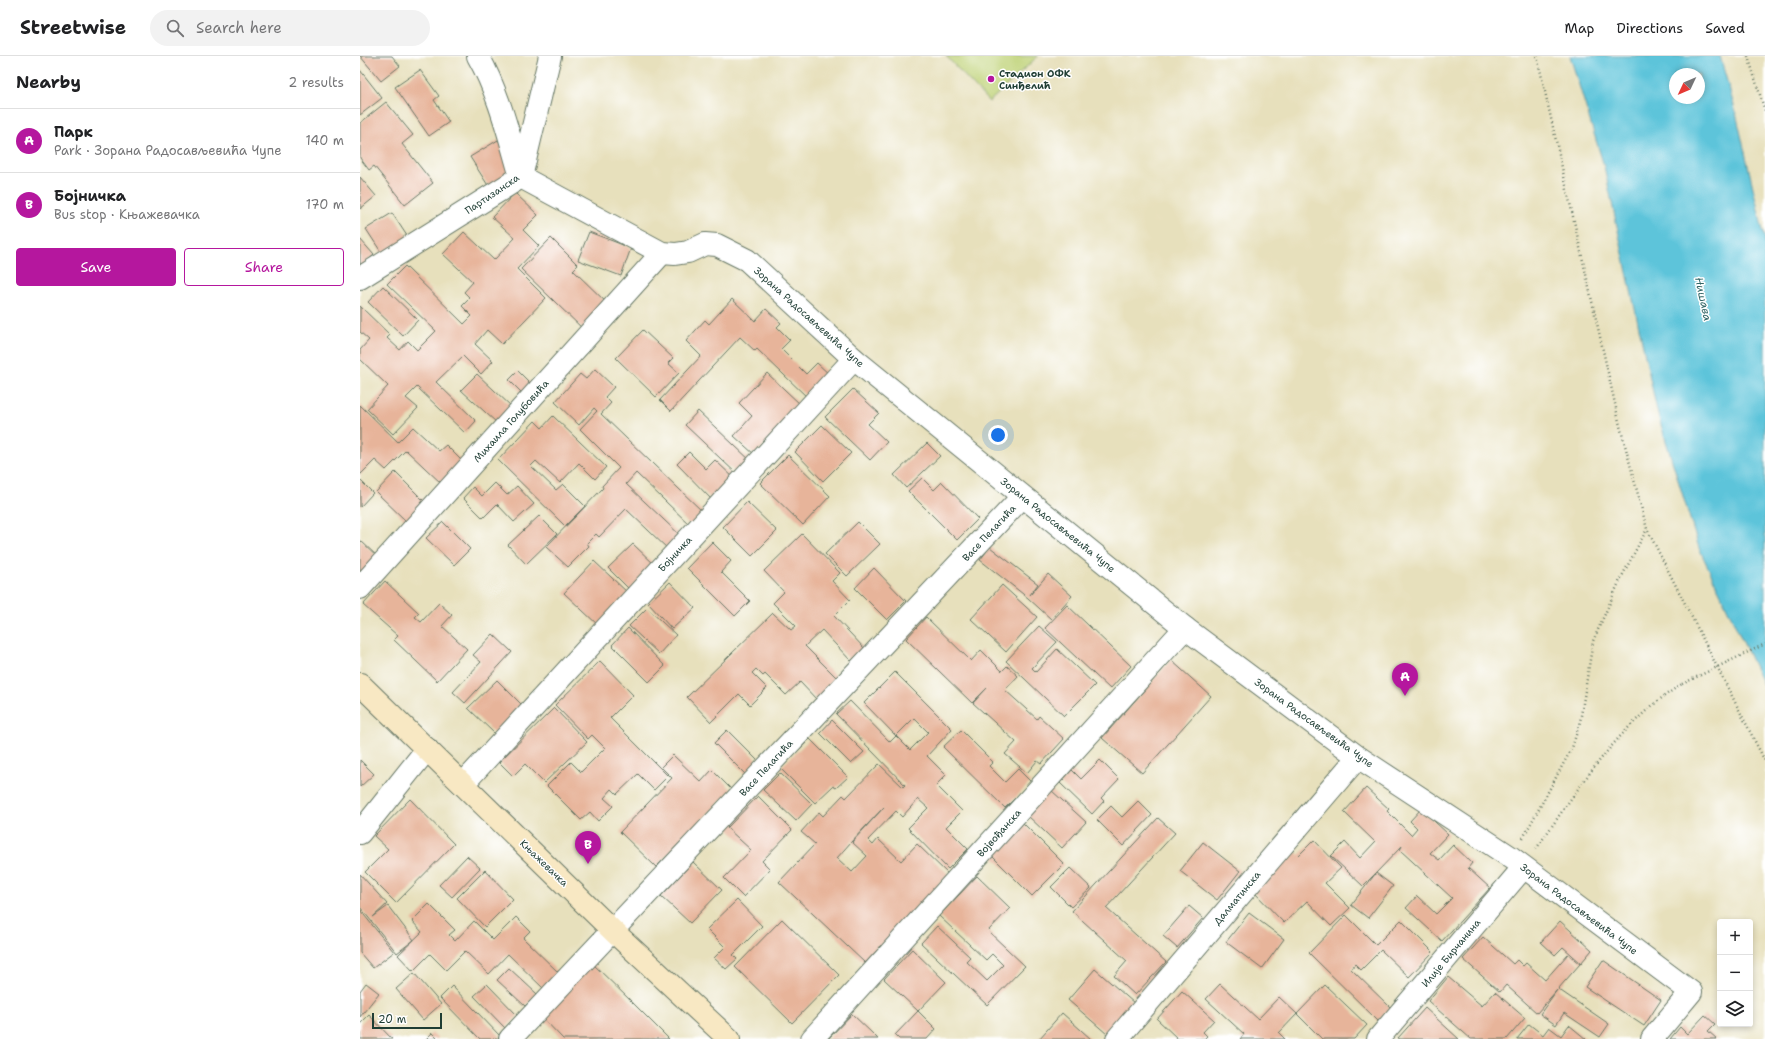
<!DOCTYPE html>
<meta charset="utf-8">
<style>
body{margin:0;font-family:"Shantell Sans",sans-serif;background:#f2f2f2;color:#202124}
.controls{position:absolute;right:12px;bottom:12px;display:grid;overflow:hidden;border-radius:4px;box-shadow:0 2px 6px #0003}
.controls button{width:36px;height:36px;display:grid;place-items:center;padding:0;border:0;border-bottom:1px solid #e0e0e0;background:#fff;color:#202124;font:20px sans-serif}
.compass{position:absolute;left:1309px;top:12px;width:36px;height:36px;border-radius:50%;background:#fff;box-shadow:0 2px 6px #0003;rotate:226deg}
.scale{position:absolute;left:12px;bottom:10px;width:70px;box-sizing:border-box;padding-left:4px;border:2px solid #1f3d34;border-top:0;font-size:11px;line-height:14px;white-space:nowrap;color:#1f3d34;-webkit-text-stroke:3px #fff;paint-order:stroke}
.you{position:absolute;left:638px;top:379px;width:14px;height:14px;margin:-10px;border:3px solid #fff;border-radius:50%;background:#1a73e8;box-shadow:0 0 0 6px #1a73e833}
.badge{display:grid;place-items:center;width:26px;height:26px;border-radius:50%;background:#b5179e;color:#fff;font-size:13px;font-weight:700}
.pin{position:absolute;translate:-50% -33px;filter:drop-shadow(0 1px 2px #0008)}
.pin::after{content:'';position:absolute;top:21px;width:14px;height:12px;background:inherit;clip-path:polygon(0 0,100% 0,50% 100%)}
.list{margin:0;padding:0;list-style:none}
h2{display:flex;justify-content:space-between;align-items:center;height:52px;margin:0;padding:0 16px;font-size:17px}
h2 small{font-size:13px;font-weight:400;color:#757577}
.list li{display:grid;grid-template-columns:26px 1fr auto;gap:12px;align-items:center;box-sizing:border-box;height:64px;padding:0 16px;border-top:1px solid #e0e0e0}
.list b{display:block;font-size:15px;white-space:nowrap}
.list p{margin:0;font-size:13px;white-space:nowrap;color:#757577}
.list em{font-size:13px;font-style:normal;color:#757577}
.actions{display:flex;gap:8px;padding:12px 16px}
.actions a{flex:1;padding:9px 0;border:1px solid #b5179e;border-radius:4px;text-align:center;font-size:14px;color:#b5179e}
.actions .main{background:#b5179e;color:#fff}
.icon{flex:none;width:22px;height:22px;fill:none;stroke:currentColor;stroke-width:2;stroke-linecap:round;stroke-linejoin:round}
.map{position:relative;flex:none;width:1405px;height:983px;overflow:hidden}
header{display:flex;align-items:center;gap:24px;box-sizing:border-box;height:56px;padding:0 20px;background:#fff;border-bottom:1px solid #e0e0e0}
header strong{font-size:19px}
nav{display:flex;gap:22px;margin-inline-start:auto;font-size:14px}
.search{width:280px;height:36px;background:#f2f2f2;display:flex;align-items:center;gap:10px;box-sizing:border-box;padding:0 14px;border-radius:22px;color:#757577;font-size:15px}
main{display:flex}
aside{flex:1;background:#fff}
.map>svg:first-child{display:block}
.green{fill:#bed174;stroke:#6e8754}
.water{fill:#5dc4da;stroke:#3e8087;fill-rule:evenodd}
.building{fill:#e7b49a;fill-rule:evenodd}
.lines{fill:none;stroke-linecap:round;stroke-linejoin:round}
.minor-casing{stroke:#657664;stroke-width:24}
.secondary-casing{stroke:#657664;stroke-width:24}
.path{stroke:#657664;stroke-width:2.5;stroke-dasharray:1 3;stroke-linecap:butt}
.minor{stroke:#fff;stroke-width:22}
.secondary{stroke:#f8e8c3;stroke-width:22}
.path-bridge{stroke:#657664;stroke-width:2.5;stroke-dasharray:1 3;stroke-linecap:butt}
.poi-dot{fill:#b5179e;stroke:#fff;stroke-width:1.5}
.labels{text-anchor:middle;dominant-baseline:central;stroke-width:3;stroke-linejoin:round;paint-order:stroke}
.poi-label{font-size:10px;font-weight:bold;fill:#1f3d34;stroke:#fff;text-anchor:start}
.street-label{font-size:10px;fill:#1f3d34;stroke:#fff}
.water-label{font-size:11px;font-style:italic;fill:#326666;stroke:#fff}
</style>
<header>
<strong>Streetwise</strong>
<div class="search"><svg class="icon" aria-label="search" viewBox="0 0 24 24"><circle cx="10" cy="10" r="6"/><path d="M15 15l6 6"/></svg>Search here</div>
<nav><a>Map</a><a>Directions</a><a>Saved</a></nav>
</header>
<main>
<aside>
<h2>Nearby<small>2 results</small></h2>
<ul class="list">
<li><span class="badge">A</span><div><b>Парк</b><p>Park · Зорана Радосављевића Чупе</p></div><em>140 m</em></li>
<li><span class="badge">B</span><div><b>Бојничка</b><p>Bus stop · Књажевачка</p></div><em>170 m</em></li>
</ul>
<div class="actions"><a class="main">Save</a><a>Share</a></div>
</aside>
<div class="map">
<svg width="1405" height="983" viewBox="0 0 1405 983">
<rect width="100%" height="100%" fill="#fff"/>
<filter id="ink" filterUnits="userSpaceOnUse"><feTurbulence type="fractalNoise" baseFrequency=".025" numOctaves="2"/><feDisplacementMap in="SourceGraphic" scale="8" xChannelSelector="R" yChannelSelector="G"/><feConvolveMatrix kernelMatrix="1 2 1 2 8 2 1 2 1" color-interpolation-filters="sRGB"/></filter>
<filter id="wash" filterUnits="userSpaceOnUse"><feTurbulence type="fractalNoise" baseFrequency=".012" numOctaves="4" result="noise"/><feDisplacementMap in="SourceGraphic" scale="16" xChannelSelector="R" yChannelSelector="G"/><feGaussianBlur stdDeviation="0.9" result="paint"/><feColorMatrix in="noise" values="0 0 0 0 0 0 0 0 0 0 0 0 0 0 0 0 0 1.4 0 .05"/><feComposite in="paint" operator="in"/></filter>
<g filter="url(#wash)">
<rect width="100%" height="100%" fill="#e7e0bc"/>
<path class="green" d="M586,0H678L629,46Z"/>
<path class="water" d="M1210,0H1360L1376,57L1405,184V633L1339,492L1298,359L1244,110ZM1315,18H1339V42H1315Z"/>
<g id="blocks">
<g class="building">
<path d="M0,0H32L40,10L21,25Z"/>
<path d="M0,14L22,42L0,59Z"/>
<path d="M60,14L79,40L74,44L89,66L69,80L35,31Z"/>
<path d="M26,46L53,79L42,88L73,127L45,149L14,110L9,114L0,102V67Z"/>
<path d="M138,84L157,113L129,131L110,101Z"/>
<path d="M0,121L16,140L0,153Z"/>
<path d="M155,137L178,159L163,174L179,190L157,213L186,242L142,288L127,274L115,288L133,305L121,318L103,300L76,326L116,365L105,377L57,331L46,342L58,352L33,378L7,353L28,330L0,303V294L9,284L0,276V250L30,279L27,282L40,294L48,285L57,294L76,275L27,228L45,210L104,268L112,260L102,250L110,242L104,236L113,226L83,198L104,176L134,204L155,182L132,161Z"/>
<path d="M32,157L49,183L23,199L6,173Z"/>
<path d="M229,176L271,192L261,220L218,204Z"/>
<path d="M191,182L218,209L213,214L251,251L226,276L161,213Z"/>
<path d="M0,183L14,199L0,211Z"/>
<path d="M23,230L58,264L43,280L8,246Z"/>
<path d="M372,243L395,265L406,253L421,267L417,271L430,284L421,293L446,318L457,307L471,320L449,343L397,293L395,295L380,281L311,355L300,344L341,300L326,285L345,264L349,268Z"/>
<path d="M283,274L313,302L308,307L319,317L296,341L256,302Z"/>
<path d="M235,313L254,331L245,341L251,347L241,358L344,457L332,471L276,417L266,428L322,481L310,495L266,453L239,481L236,478L227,487L229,490L208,511L186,491L243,432L242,430L259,412L220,373L237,355L234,352L219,369L195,346L220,318L226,323Z"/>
<path d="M158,315L174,331L165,340L149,324Z"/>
<path d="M407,317L441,349L395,399L374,380L392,360L379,347Z"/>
<path d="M117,318L152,351L137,367L101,334Z"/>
<path d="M493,333L519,357L508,368L527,386L510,404L465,361Z"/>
<path d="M0,349L38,386L53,371L79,395L86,389L104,407L82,428L46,394L26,414L15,404L0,419Z"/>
<path d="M338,355L392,406L379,420L325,369Z"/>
<path d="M193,360L246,411L235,423L219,407L200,427L176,405L171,410L196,434L203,428L225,450L205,470L138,404L175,365L182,372Z"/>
<path d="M462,369L491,397L463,425L435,396Z"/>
<path d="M567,387L580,400L546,432L534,419Z"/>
<path d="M329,396L346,413L355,404L376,424L354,446L317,408Z"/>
<path d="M428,399L470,440L443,469L400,427Z"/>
<path d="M35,416L67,448L48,467L16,436Z"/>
<path d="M562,422L574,434L582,426L618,463L597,484L548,435Z"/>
<path d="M0,424L13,437L0,451Z"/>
<path d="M135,427L147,439L157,430L174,448L154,466L137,448L123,462L103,442L113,431L122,440Z"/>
<path d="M387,446L417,475L392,500L363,471Z"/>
<path d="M179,460L197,478L166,508L148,489Z"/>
<path d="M83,466L110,493L94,509L66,482Z"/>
<path d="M498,466L520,488L487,520L465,498Z"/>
<path d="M442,478L480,517L472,525L490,544L474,560L504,592L491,605L462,574L445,590L478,623L457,644L440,626L426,639L405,618L403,620L396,613L392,617L407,632L390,649L379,638L351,666L327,641L413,557L431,574L436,570L413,547L424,536L404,515Z"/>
<path d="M0,484L19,502L0,522Z"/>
<path d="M352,486L371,505L361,516L390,545L375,560L327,512Z"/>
<path d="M273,488L296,510L271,535L248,512Z"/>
<path d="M630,491L678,528L670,539L688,518L712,540L691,563L668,542L620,504Z"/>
<path d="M234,505L269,538L239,570L204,537Z"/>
<path d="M514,512L546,545L527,564L495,532Z"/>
<path d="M25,525L59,557L55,561L61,566L79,547L92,559L82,570L107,593L77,625L34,584L38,580L3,549Z"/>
<path d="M310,526L335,552L312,573L288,547Z"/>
<path d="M642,529L677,561L646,596L611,563Z"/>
<path d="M707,549L771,610L750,633L685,572Z"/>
<path d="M287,552L316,579L299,598L269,570Z"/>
<path d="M566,561L611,605L621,594L642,615L647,610L658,620L645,634L677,663L679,660L704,683L681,708L677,705L667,717L645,698L656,686L613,647L627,632L612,647L546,583Z"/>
<path d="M679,570L697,586L672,612L676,616L697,593L735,629L704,660L646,605Z"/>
<path d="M268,572L305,610L289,626L252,589Z"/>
<path d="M133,578L152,596L105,647L93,636L121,606L113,599Z"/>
<path d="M811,604L851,640L782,717L742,682Z"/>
<path d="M240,605L273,639L250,662L308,720L294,734L278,718L257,738L252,733L244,742L253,750L238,765L230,756L221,764L187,730L211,706L221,716L245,692L232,679L228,683L195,649Z"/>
<path d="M535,616L592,673L567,700L586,719L576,729L602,755L586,771L608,793L588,813L548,772L568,752L558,743L542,761L536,755L508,784L513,789L518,783L541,805L557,788L589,819L505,907L419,826L455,788L441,776L459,756L463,760L483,739L486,742L519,708L543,731L545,729L476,658L490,645L530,686L536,680L504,647ZM554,662L568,676L550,694L536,680ZM524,751L492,786L507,800L492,816L477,802L491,786Z"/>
<path d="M137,624L163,650L135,678L108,652Z"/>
<path d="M194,652L227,686L184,727L165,708L153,720L139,706Z"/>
<path d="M472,664L504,696L491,708L460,677Z"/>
<path d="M367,674L398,705L385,718L354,687Z"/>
<path d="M601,674L633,706L629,710L645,726L658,713L671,726L645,752L583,691Z"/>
<path d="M450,683L488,721L476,732L473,730L455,747L420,712Z"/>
<path d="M313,699L341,726L352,714L372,734L296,811L260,776L312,722L301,711Z"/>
<path d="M0,704L14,718L0,731Z"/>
<path d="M740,704L759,723L741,742L744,745L732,758L700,727L712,714L721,723Z"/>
<path d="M420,717L452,748L436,765L403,734Z"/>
<path d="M1006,732L1029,753L1027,755L1051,779L1057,772L1050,765L1061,753L1088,778L1070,797L1079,804L1093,789L1112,807L1108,812L1130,832L1082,885L1046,852L1057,840L1076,858L1092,842L1040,794L1042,790L1016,817L1033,830L1008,862L991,849L1016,817L1003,830L971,800L985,786L1000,802L1015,786L984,756Z"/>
<path d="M691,734L726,766L702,792L667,759Z"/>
<path d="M398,740L432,774L402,805L410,813L383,841L364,822L391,794L367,772Z"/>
<path d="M50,743L94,788L36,847L5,816L28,793L14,780Z"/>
<path d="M778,745L792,759L763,790L737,764L751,750L762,761Z"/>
<path d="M798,762L815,777L746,852L806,906L775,939L754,920L767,905L712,855Z"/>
<path d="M663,767L704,808L672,840L632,800Z"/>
<path d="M954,784L981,812L965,827L990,852L971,870L947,845L924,867L892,834L934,794L939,799Z"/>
<path d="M843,786L880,815L857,844L820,815Z"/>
<path d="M107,800L120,812L92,841L79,829Z"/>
<path d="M333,806L362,834L330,867L301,840Z"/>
<path d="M710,812L731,832L711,851L691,831Z"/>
<path d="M125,814L153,843L125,871L97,842Z"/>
<path d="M0,818L27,848L13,861L28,850L54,884L37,897L0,851Z"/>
<path d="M617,820L650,852L628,875L665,910L627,949L561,887L577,870L610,901L606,905L627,925L643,909L632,898L626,904L579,860Z"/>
<path d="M377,844L402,870L373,899L377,903L366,913L354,902L365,891L347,873Z"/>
<path d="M69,848L95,874L89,879L95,885L114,865L133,884L156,861L170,875L163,882L200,918L184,933L148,898L129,918L105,895L86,914L70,898L53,915L38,899L62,876L52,865Z"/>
<path d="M829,850L843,862L817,892L803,880Z"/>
<path d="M0,854L34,896L13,912L0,897Z"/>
<path d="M889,857L924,883L902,913L866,886Z"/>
<path d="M986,859L1016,889L1041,864L1073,896L1049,921L1021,894L1001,914L995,908L991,913L1031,952L1018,965L949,897Z"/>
<path d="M422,863L479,919L432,967L375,911Z"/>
<path d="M1200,865L1232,894L1221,907L1203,891L1195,899L1181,886Z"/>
<path d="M1123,881L1153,908L1157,904L1163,910L1166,907L1185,924L1208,898L1220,908L1198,933L1249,968L1240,981L1204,957L1196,969L1180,958L1197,934L1177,957L1146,929L1140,936L1103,903Z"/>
<path d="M552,893L586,926L558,955L524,923Z"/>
<path d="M1243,904L1301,944L1284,970L1225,931Z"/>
<path d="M231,906L272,946L309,983H203L180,959Z"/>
<path d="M149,912L177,938L165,950L137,924Z"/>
<path d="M735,913L774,947L747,978L708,944Z"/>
<path d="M54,917L81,948L63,964L36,933Z"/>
<path d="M1088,921L1122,950L1135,936L1165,962L1147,983H1111L1068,945Z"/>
<path d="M6,927L19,937L0,961V935Z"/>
<path d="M127,928L158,960L145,972L114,940Z"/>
<path d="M860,928L898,963L919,941L937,958L919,977L925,983H880L884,978L846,943Z"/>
<path d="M965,929L1007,969L994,983H962L937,958Z"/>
<path d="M92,930L140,980L137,983H120L80,942Z"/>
<path d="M822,935L854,964L843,976L847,980L844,983H818L797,963Z"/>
<path d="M1065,952L1099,983H1040L1038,982Z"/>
<path d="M558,955L576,973L567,983H539L535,979Z"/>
<path d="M702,957L731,983H679Z"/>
<path d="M492,958L513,978L518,983H468Z"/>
<path d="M9,959L32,983H0V968Z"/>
<path d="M1345,959L1355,968L1348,975L1357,983H1310L1320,971L1327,978Z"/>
<path d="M1169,968L1183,979L1189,971L1201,980L1209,969L1226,983H1157Z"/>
<path d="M72,977L78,983H66Z"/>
</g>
</g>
</g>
<g filter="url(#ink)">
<use href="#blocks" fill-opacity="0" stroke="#657664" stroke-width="1"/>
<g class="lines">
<defs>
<g id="minor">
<path d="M118,0C139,37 149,80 161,121L302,197L315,198L328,196L345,188L357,189L387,204L494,303L825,572L998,701L1152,802L1331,936L1292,983"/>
<path d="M0,222L161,121L190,0"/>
<path d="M0,532L302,197"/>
<path d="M103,728L494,303"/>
<path d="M0,777L67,693"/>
<path d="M150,983L662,441"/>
<path d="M452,983L825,572"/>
<path d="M757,983L998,701"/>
<path d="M1018,983L1163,812"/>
</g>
<path id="secondary" d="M0,628L253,875L369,983"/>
</defs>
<use href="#minor" class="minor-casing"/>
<use href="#secondary" class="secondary-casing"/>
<g class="path">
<path d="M1177,0L1260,370L1287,473L1405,705"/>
<path d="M1388,0L1405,55"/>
<path d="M1163,782L1212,692L1220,666L1233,585L1260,524L1287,473"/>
<path d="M1176,793C1219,732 1258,668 1322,628"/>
</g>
<use href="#minor" class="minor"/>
<use href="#secondary" class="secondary"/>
<path class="path-bridge" d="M1322,628L1405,588"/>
</g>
</g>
<circle class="poi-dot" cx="631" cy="23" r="4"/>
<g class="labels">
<g class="poi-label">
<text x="639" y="17">Стадион ОФК<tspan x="639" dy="12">Синђелић</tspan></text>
</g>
<g class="street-label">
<text transform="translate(132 138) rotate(-34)">Партизанска</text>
<text transform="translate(449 261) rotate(42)">Зорана Радосављевића Чупе</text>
<text transform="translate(151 365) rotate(-48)">Михаила Голубовића</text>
<text transform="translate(698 469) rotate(39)">Зорана Радосављевића Чупе</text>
<text transform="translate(629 477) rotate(-47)">Васе Пелагића</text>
<text transform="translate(315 498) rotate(-47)">Бојничка</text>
<text transform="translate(954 667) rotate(36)">Зорана Радосављевића Чупе</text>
<text transform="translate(406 712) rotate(-47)">Васе Пелагића</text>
<text transform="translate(639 777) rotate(-48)">Војвођанска</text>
<text transform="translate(184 807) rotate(44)">Књажевачка</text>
<text transform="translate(877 842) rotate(-50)">Далматинска</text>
<text transform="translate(1219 853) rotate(37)">Зорана Радосављевића Чупе</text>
<text transform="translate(1091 897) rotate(-50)">Илије Бирчанина</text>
</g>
<g class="water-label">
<text transform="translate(1343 243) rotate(78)">Нишава</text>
</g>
</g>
</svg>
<div class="controls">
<button>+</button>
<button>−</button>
<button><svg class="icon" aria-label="layers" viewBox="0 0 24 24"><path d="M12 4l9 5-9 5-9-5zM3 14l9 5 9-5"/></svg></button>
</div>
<svg class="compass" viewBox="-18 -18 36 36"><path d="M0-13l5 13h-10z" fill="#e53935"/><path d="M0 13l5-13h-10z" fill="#757577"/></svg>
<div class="scale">20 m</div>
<div class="you"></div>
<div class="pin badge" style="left:1045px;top:640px">A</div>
<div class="pin badge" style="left:228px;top:808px">B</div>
</div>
</main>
